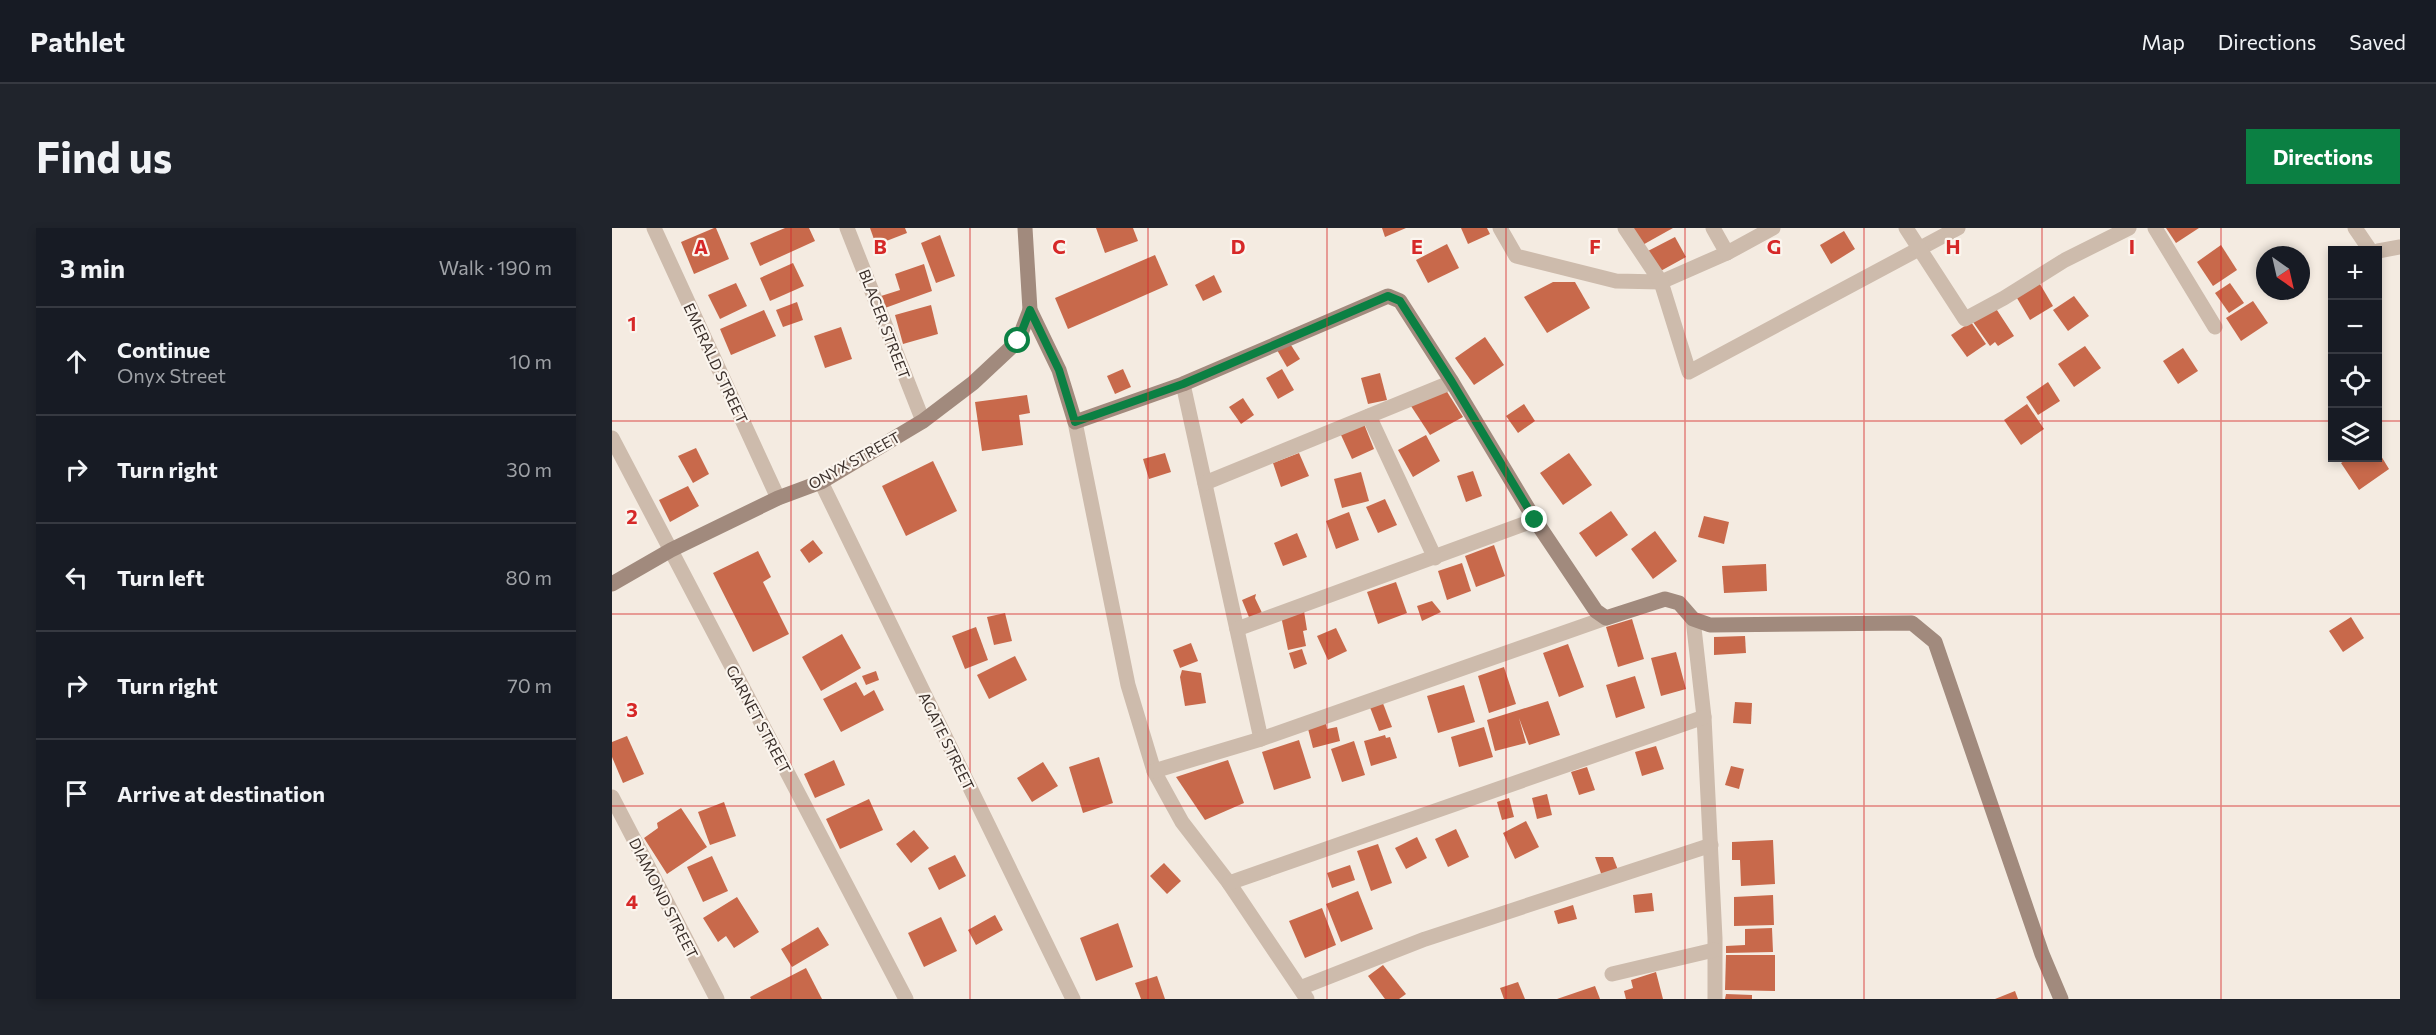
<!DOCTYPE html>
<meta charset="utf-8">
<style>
body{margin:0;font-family:Commissioner,sans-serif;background:#20242c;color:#f1f3f6}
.controls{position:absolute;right:18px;top:18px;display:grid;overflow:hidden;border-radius:0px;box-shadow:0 3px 9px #0003}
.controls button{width:54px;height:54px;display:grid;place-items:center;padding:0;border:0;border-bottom:2px solid #363941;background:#171b24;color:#f1f3f6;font:30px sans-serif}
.compass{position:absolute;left:1644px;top:18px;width:54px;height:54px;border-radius:50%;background:#171b24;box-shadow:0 3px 9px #0003;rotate:146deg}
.stop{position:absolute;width:18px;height:18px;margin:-14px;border:4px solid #0b8043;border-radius:50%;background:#fff}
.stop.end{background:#0b8043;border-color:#fff;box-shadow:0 2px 6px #0008}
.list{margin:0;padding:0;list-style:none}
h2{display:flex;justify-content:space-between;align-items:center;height:78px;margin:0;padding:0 24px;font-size:26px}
h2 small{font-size:20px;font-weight:400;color:#9ea1a6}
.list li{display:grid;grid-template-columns:39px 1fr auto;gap:18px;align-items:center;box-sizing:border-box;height:108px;padding:0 24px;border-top:2px solid #363941}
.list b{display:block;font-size:22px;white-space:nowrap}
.list p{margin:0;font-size:20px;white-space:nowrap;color:#9ea1a6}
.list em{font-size:20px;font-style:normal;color:#9ea1a6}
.icon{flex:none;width:33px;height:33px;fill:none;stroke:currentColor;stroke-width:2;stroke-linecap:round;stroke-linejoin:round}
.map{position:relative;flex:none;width:1788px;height:771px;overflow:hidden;border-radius:0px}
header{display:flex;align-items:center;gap:36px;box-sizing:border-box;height:84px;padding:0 30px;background:#171b24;border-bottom:2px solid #363941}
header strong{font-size:28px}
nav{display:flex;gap:33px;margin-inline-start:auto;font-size:21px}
.intro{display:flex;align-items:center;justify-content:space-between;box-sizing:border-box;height:144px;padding:0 36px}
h1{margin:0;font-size:42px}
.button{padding:15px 27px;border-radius:0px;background:#0b8043;color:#fff;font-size:21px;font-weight:700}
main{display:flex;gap:36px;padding:0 36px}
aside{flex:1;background:#171b24;border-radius:0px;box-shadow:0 3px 9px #0003}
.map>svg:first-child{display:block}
.building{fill:#c8694b}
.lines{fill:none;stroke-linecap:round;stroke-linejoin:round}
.street{stroke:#cdbbac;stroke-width:15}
.secondary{stroke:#a18a7d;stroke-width:15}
.route{stroke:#0b8043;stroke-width:8}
.grid{fill:none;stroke:#d62828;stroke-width:1.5;stroke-opacity:0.55}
.labels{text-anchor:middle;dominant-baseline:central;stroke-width:4.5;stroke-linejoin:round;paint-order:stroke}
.street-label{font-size:15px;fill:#3b302b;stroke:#fbf5ee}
.grid-label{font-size:20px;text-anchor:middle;font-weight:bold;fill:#d62828;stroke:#fbf5ee;stroke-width:4.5;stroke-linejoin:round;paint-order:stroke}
</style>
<header>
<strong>Pathlet</strong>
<nav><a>Map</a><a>Directions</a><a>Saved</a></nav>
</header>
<div class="intro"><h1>Find us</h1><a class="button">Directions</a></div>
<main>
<aside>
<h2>3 min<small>Walk · 190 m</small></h2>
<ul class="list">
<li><svg class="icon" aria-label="ahead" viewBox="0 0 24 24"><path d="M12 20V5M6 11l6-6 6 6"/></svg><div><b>Continue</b><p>Onyx Street</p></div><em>10 m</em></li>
<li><svg class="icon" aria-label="right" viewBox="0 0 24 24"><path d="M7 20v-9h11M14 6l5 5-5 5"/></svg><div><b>Turn right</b></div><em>30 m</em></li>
<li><svg class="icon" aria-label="left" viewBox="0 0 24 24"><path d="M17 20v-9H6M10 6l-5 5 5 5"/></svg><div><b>Turn left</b></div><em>80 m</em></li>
<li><svg class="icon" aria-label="right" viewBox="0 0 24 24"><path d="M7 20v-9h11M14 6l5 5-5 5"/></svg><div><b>Turn right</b></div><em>70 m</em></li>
<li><svg class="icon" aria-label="arrive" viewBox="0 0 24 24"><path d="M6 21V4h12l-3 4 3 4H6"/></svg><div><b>Arrive at destination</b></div></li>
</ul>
</aside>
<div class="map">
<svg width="1788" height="771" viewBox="0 0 1788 771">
<rect width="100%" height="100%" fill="#f4ebe1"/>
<g class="building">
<path d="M102,0H104L117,31L82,46L69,14Z"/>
<path d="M173,0H197L203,13L148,38L138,15Z"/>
<path d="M258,0H293L295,5L264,17Z"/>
<path d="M484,0H521L526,13L493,25Z"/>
<path d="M770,0H794L773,9Z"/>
<path d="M849,0H875L878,6L856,16Z"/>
<path d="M1017,0H1061L1027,19Z"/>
<path d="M1554,0H1587L1564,15Z"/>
<path d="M1232,3L1243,21L1219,36L1208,17Z"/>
<path d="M328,7L343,48L324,55L309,15Z"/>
<path d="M1063,9L1074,29L1045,45L1034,24Z"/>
<path d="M835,16L847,40L816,55L804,32Z"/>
<path d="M1609,17L1625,42L1601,58L1585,34Z"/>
<path d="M543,27L556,57L456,101L443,70Z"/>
<path d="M181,35L192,58L158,73L148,50Z"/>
<path d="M312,36L320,63L273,80L269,68L288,62L283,46Z"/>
<path d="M602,47L610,64L591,73L583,57Z"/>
<path d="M1425,51L1441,78L1418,92L1402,65Z"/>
<path d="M941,54H963L978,80L935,105L912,69Z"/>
<path d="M124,55L135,78L108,91L96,67Z"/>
<path d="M1618,55L1632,75L1617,85L1603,65Z"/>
<path d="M1462,68L1477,88L1456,103L1441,82Z"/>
<path d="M1641,73L1656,95L1629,113L1614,90Z"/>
<path d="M185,74L191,92L171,99L164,82Z"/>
<path d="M319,77L326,106L291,116L283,87Z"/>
<path d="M1383,79L1402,108L1386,118L1383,114L1378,118L1361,94Z"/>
<path d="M152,82L164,108L119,127L108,101Z"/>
<path d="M1359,94L1374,116L1355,129L1339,107Z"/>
<path d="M229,99L240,131L213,140L202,108Z"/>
<path d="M873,109L892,137L862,157L843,130Z"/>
<path d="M677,114L688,131L675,139L665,122Z"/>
<path d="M1473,118L1489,140L1462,159L1446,136Z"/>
<path d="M1571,120L1586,143L1566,156L1551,133Z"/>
<path d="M511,141L519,159L503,166L495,148Z"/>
<path d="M670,141L682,162L666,171L654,150Z"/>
<path d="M768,145L775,172L756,176L749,150Z"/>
<path d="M1436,154L1448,173L1426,187L1414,169Z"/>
<path d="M832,159L851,189L818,207L797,175Z"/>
<path d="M415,167L418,185L407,187L411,217L370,223L363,174Z"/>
<path d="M631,170L642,187L629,196L617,179Z"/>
<path d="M912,176L923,193L906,205L894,188Z"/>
<path d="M1415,176L1432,201L1409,217L1392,192Z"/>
<path d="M752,196L762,221L740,231L729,207Z"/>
<path d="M814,207L828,233L801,249L786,222Z"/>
<path d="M84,220L97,246L81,255L66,228Z"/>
<path d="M1766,223L1777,241L1747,262L1729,235L1737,230H1766Z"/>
<path d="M553,225L559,244L537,251L531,231Z"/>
<path d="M687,225L697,248L669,259L661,235Z"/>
<path d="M957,225L980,257L951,277L928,245Z"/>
<path d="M321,233L345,283L294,308L270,258Z"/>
<path d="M861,243L870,268L854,274L845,248Z"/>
<path d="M749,244L757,273L730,280L722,251Z"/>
<path d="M76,258L87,278L58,294L47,272Z"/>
<path d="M773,271L785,297L766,305L754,279Z"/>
<path d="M999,283L1016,307L984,329L967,305Z"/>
<path d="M737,284L747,312L724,321L714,293Z"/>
<path d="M1092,288L1117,294L1112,316L1086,309Z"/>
<path d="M1043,303L1065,333L1041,351L1019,321Z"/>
<path d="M685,305L695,329L671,338L662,315Z"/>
<path d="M201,312L211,325L197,335L188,322Z"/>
<path d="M882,317L893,348L864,359L853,328Z"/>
<path d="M146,323L159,349L151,354L177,406L141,424L101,345Z"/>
<path d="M850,335L859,363L835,372L826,343Z"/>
<path d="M1154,336L1155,363L1112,365L1110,338Z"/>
<path d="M784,354L795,385L766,396L755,364Z"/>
<path d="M644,366L643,370L652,389L639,394L630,372Z"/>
<path d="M820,373L829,384L810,393L805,378Z"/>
<path d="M692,383L695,402L691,403L694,418L676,422L669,388Z"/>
<path d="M393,385L400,413L382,417L375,389Z"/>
<path d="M1739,389L1752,410L1731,424L1717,403Z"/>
<path d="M1020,391L1032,431L1006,439L994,399Z"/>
<path d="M364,399L376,432L353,441L340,408Z"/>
<path d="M724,400L735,423L716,432L705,408Z"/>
<path d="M230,406L249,440L209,463L190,429Z"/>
<path d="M1133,408L1134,425L1102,427V409Z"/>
<path d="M579,415L586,433L568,440L561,422Z"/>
<path d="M956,416L972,459L947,469L931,425Z"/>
<path d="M690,421L695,436L682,441L677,425Z"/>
<path d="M1064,424L1074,461L1049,468L1039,430Z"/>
<path d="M403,428L415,452L377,471L365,447Z"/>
<path d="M892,439L904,476L877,485L866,448Z"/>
<path d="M570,442L589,445L594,475L573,478L568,449Z"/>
<path d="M264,443L267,452L254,457L250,448Z"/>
<path d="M1023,448L1033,480L1004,490L994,457Z"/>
<path d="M244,454L252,468L262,462L272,482L229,504L211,471Z"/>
<path d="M852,457L863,494L826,505L815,468Z"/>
<path d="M769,470L780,499L767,503L756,474Z"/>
<path d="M936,473L948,507L917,517L907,490L914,515L883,523L875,492Z"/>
<path d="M1123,474L1140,475L1139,496L1121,495Z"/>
<path d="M713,492L715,501L725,499L728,513L701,520L695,497Z"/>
<path d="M872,499L881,529L847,539L839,509Z"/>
<path d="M773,507L774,510L778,509L785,530L759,538L752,513Z"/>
<path d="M15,508L32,546L11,555L0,529V514Z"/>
<path d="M687,512L699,550L662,562L650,524Z"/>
<path d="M742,513L753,547L730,554L719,521Z"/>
<path d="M1044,518L1052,541L1030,548L1023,524Z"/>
<path d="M487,529L501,575L471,585L457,539Z"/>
<path d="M222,532L233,557L203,570L192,546Z"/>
<path d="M616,532L632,575L593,592L564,549Z"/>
<path d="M431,534L446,558L420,574L405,550Z"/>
<path d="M1119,538L1132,541L1127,561L1113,557Z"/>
<path d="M975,539L983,562L967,567L959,544Z"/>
<path d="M935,566L940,587L925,591L920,570Z"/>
<path d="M897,570L902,589L890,592L885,574Z"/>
<path d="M257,571L271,602L228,621L214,591Z"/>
<path d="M112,574L124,608L98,617L86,584Z"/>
<path d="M69,580L95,619L55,646L32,610L46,600L45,595Z"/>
<path d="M914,593L927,619L903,631L891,605Z"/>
<path d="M844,601L857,629L836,639L823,611Z"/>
<path d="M302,602L317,620L299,635L284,616Z"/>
<path d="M805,609L815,630L794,641L783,620Z"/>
<path d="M1161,612L1163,656L1129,658L1128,632H1120V614Z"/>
<path d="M766,616L780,655L759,663L745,623Z"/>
<path d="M343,627L354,648L327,662L316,640Z"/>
<path d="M100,628L116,663L91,674L75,639Z"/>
<path d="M983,629H1001L1006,642L990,648Z"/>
<path d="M552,635L569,653L555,666L538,648Z"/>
<path d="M738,637L743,652L720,660L715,645Z"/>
<path d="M746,663L761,701L729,714L714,676Z"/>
<path d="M1040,665L1042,683L1023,685L1021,667Z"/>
<path d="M1161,667L1162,697L1122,698V669Z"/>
<path d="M125,669L147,704L122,720L114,708L106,714L91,690Z"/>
<path d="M961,677L965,691L946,696L942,683Z"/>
<path d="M710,680L724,717L693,730L677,693Z"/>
<path d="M383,687L391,702L364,717L356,702Z"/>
<path d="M329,689L345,723L312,739L296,705Z"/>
<path d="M506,695L521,739L484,753L468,710Z"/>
<path d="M206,699L217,717L180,739L169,721Z"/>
<path d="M1160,700L1161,724L1114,725V718L1133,717V701Z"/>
<path d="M1114,727H1163V763L1113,762Z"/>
<path d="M771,737L794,766L787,771H773L756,748Z"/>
<path d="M194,740L210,771H139L138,769Z"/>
<path d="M1044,744L1051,771H1014L1012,763L1021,760L1019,752Z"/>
<path d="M545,748L553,771H529L523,755Z"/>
<path d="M906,754L913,771H892L888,760Z"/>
<path d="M983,758L988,771H945Z"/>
<path d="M1403,763L1406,771H1383Z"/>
<path d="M1114,766L1140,767V771H1113Z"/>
</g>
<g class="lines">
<g class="street">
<path d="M42,0L166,270"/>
<path d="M235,0L311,193"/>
<path d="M888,0L904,28L1004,53L1049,54L1115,25L1161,0"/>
<path d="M1013,0L1049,54L1077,144L1346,0"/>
<path d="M1101,0L1115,25"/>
<path d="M1294,0L1353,91L1392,70L1453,32L1517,0"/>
<path d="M1543,0L1603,99"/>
<path d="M1743,0L1758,22"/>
<path d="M1766,23L1788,19"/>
<path d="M571,156L649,511"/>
<path d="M757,188L823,330"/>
<path d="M463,194L516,457L542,543L570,594L617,655L695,771"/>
<path d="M0,210L294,771"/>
<path d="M209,254L461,771"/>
<path d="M593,255L840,154"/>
<path d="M1081,391L1092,489L1103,710V771"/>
<path d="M625,401L923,292"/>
<path d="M542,543L649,511L994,390"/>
<path d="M0,569L105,771"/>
<path d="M617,655L1092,489"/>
<path d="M1000,746L1102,722"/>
<path d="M688,760L813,711L1099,617"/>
</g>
<g class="secondary">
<path d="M413,0L418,82L447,142L463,194L571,156L776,68L788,73L840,154L923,292L984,383L994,390L1053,371L1067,375L1081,391L1098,397L1300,395L1323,414L1430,726L1449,771"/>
<path d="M0,356L59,322L166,270L209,254L311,193L361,155L406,113L418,82"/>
</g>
</g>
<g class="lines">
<path class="route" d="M406,113L418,82L447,142L463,194L571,156L776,68L788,73L840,154L923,292"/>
</g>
<path class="grid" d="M179,0V771M358,0V771M536,0V771M715,0V771M894,0V771M1073,0V771M1252,0V771M1430,0V771M1609,0V771M0,193H1720M1766,193H1788M0,386H1788M0,578H1788"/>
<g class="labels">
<g class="street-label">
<text transform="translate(273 96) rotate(69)">BLACER STREET</text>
<text transform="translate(104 135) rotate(65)">EMERALD STREET</text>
<text transform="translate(242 232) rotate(-29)">ONYX STREET</text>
<text transform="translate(147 491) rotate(62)">GARNET STREET</text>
<text transform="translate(335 513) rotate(64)">AGATE STREET</text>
<text transform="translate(52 670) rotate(63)">DIAMOND STREET</text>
</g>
</g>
<g class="grid-label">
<text x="89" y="26">A</text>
<text x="268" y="26">B</text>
<text x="447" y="26">C</text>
<text x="626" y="26">D</text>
<text x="805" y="26">E</text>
<text x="983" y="26">F</text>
<text x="1162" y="26">G</text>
<text x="1341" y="26">H</text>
<text x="1520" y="26">I</text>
<text x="20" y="103">1</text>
<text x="20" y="296">2</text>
<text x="20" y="489">3</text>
<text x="20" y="681">4</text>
</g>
</svg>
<div class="controls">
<button>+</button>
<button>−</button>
<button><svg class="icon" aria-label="locate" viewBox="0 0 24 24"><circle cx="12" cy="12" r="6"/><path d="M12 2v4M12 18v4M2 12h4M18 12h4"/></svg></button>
<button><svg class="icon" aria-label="layers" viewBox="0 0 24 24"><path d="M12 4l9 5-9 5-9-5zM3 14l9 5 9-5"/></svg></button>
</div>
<svg class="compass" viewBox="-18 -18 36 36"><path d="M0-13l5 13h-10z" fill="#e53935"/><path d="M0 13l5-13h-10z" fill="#9ea1a6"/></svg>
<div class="stop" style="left:406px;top:113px"></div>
<div class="stop end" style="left:923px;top:292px"></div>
</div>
</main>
